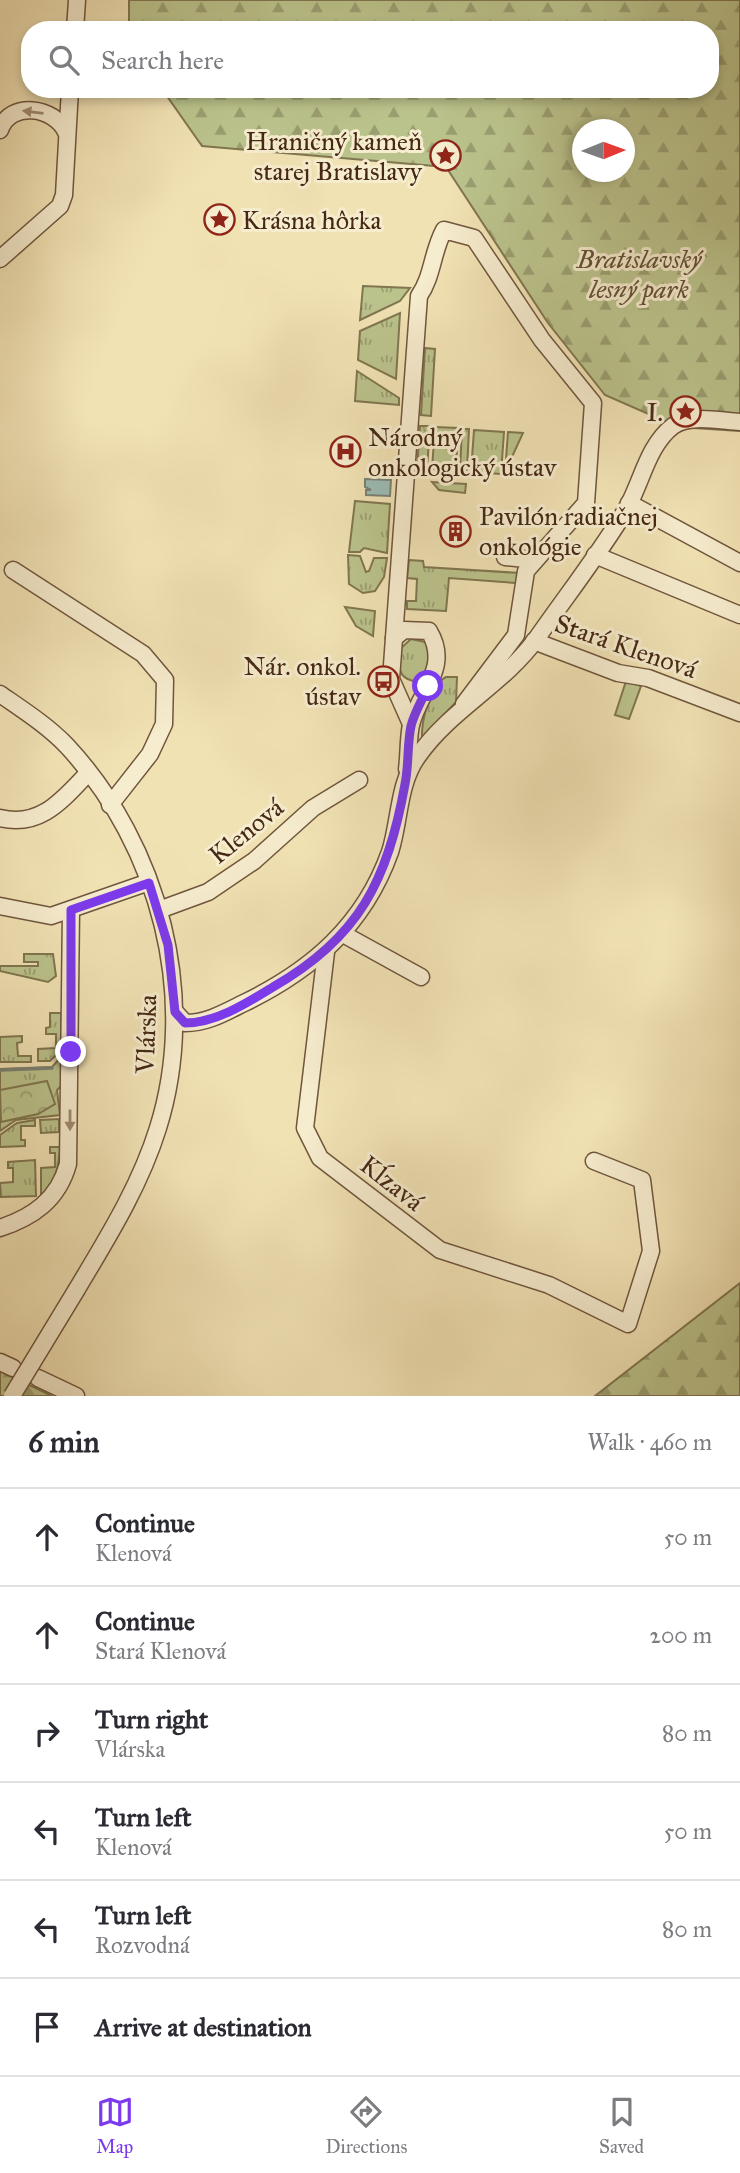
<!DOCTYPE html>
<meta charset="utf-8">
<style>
body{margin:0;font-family:"IM FELL Great Primer",serif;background:#f2f2f3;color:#2b2b33}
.compass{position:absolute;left:572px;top:119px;width:63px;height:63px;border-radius:50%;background:#fff;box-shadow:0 4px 10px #0003;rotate:89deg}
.stop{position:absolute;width:21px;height:21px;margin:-16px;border:5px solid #7c3aed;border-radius:50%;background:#fff}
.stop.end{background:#7c3aed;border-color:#fff;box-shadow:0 2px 7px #0008}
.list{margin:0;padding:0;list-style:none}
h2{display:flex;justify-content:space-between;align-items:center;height:91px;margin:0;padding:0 28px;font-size:30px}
h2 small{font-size:23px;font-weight:400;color:#7c7c81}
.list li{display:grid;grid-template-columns:46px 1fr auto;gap:21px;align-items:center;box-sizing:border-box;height:98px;padding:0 28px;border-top:2px solid #e1e1e2}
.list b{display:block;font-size:26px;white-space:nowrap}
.list p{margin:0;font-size:23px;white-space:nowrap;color:#7c7c81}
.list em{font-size:23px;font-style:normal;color:#7c7c81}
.icon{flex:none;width:38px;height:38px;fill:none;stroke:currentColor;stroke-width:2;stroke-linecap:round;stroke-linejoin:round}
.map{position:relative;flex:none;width:740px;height:1396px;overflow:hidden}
.search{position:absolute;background:#fff;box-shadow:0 4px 10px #0003;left:21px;right:21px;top:21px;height:77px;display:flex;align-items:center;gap:18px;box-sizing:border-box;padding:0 24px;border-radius:28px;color:#7c7c81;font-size:26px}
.sheet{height:679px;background:#fff}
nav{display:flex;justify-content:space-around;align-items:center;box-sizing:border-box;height:98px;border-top:2px solid #e1e1e2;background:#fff;font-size:19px;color:#7c7c81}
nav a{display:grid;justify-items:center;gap:4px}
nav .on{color:#7c3aed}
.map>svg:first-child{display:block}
.grass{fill:url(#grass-tufts);stroke:#807650;stroke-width:2}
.forest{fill:url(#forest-firs);stroke:#807650;stroke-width:2;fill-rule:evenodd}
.park{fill:url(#park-crowns);stroke:#807650;stroke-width:2}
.pitch{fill:#bbc38c;stroke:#807650;stroke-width:2}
.water{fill:url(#water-ripples);stroke:#798175;stroke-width:2}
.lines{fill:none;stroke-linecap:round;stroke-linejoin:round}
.stream{stroke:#798175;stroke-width:3.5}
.minor-casing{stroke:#70563d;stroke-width:19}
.minor{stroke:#f6ecce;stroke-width:16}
.minor-bridge-casing{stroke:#70563d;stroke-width:19;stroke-linecap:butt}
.minor-bridge{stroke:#f6ecce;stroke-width:16}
.oneway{fill:#9e8a72}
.route{stroke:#7c3aed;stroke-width:9}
.labels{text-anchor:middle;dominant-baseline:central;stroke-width:6;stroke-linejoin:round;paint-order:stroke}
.poi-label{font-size:26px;fill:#452815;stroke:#f6ecce;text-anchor:end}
.park-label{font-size:26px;font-style:italic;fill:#624f33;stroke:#f6ecce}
.street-label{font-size:26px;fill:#452815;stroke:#f6ecce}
</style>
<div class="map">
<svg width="740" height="1396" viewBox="0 0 740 1396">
<defs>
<pattern id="grass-tufts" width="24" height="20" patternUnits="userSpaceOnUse" patternTransform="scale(1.75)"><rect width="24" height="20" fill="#bbc38c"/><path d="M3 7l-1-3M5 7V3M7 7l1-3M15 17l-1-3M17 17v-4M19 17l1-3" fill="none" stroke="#9a9e71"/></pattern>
<pattern id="forest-firs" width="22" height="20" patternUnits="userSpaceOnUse" patternTransform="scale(1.75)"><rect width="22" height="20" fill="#bbc38c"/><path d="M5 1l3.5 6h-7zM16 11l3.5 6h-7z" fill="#9a9e71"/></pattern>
<pattern id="park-crowns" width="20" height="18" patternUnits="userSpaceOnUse" patternTransform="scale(1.75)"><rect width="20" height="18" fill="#bbc38c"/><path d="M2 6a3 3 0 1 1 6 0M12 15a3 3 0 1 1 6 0" fill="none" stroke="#9a9e71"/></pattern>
<pattern id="water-ripples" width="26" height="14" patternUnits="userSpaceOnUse" patternTransform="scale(1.75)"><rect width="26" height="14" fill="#9cbcb5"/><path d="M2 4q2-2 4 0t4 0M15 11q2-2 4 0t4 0" fill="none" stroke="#819992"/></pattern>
</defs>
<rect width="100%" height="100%" fill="#f1e2b4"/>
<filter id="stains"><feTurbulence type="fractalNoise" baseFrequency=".00286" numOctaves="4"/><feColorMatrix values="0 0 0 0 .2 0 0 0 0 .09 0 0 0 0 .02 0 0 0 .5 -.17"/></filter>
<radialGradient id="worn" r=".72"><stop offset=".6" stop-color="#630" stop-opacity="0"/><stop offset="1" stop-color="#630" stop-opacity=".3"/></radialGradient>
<g class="grass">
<path d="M363,286L410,288L400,301L360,320Z"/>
<path d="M400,313L396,379L358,360L360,331Z"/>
<path d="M425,348L435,349L431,416L421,415Z"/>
<path d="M357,371L399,398V405L355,401Z"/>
<path d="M420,426H430L427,469L417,468Z"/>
<path d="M435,427L458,428L456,470L432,469Z"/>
<path d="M462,429H469L467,470H460Z"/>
<path d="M474,430L504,432L501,474L471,472Z"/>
<path d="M508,432L523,433L511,459H506Z"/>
<path d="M432,482L466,484L465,493L439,490Z"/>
<path d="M355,501L390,504L387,553L364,548L360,552H349Z"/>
<path d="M348,555L360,556L366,572L369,571L374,558H387L384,577L375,591L363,593L349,584Z"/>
<path d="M409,560L423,561L424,567L520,573L516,583L449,578L446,611L407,609V601H416L417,579L407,578Z"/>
<path d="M345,607L375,611L373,636L356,626Z"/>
<path d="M411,639L425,642L430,650L426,676L413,681C396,677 399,663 400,649Z"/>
<path d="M446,677H457L456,702L422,739C421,721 430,685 446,677Z"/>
<path d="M24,954H53L56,976L48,982L0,971V966H38V962H24Z"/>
<path d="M50,1013H61V1050L50,1061H38V1049L56,1048V1034H46V1028L50,1027Z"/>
<path d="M22,1036V1042L17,1043L18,1056H31V1062H0V1037Z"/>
<path d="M61,1057V1086L57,1090L60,1115L16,1120L0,1131V1069L52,1067Z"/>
<path d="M59,1119V1132L41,1133L40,1120Z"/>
<path d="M35,1120V1126H21V1140H25V1146L0,1147V1135L17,1123Z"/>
<path d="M50,1147H60C59,1166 56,1182 41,1196V1168L55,1167V1153H50Z"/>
<path d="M35,1160L36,1196L1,1197L0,1183L13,1182V1168H8V1162Z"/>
</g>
<g class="forest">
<path d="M129,0H740V431L678,427L605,395L548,323L446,167L202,146L162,89H710V30H129ZM582,130H624V172H582Z"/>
<path d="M740,1283V1396H595Z"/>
<path d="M0,1371L52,1396H0Z"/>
</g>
<path class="park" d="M47,1081L55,1104L38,1114L1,1122L0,1090Z"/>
<path class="pitch" d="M626,681L641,686L629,719L615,715Z"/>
<path class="water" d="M365,479L391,480L390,496L366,495V490H371L365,487Z"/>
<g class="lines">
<path class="stream" d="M0,1070L52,1068"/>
<defs>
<g id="minor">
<path d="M75,30L77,0"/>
<path d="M0,130C10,100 55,107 66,132"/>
<path d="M0,259L60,206L64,195L70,89"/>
<path d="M629,503L740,563"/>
<path d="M595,555L740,615"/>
<path d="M505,557L535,560"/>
<path d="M13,570L143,654L165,680L164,724L150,754L110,805"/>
<path d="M394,638L404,630L429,631C451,668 419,691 411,725C408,739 409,755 407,769"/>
<path d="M534,641L618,673L648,678L740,713"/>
<path d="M0,694C23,710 48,726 67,746C160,846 199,997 158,1128C140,1186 108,1237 77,1289"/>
<path d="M411,724L391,679L419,296C433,276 432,252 444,230L474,238L542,340L593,403L586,503L526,571L516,635L464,704"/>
<path d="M0,818C41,828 63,799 88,773"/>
<path d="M0,906L51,916L149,882"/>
<path d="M159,910L208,892L254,861L313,808L359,780"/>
<path d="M343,934L421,977"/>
<path d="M326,952L305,1128L320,1158L440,1250L549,1285L628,1324L651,1251L642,1180L594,1161"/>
<path d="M175,1012L185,1023C207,1023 224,1013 244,1003C312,970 364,925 390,852C400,821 398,783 418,756C451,709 503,685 537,638C567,595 600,553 627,508C642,481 648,445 673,426C688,414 721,421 740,422"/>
<path d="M0,1228C33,1217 58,1200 68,1164L71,910"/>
<path d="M0,1362L13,1368"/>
<path d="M38,1378L76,1396"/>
</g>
</defs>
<use href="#minor" class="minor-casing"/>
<use href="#minor" class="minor"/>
<defs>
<path id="minor-bridge" d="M12,1396L77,1289"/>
</defs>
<use href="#minor-bridge" class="minor-bridge-casing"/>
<use href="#minor-bridge" class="minor-bridge"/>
</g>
<defs><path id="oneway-solid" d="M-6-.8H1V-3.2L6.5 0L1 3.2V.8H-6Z" transform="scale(1.75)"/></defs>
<g class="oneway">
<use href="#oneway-solid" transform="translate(33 112) rotate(-173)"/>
<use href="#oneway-solid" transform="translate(70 1120) rotate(90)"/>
</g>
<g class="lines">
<path class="route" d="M71,1052V910L149,883L168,945L175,1012L185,1023C216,1023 247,1003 273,987C359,938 388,880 405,784C409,765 407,745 411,726C414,713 423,699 428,686"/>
</g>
<defs>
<symbol id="sight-ring" viewBox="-11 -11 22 22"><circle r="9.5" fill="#f6ecce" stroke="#8f2418" stroke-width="1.5"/><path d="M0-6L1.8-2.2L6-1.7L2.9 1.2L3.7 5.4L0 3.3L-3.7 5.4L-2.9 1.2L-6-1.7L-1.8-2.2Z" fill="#8f2418"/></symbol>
<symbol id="hospital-ring" viewBox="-11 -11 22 22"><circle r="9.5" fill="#f6ecce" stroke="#8f2418" stroke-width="1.5"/><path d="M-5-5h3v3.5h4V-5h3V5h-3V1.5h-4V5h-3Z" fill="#8f2418"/></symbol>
<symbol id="building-ring" viewBox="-11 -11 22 22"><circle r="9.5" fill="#f6ecce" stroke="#8f2418" stroke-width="1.5"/><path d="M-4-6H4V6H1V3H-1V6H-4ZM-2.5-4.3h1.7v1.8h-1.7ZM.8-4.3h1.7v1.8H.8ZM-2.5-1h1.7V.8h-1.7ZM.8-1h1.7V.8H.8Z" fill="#8f2418"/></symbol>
<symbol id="bus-ring" viewBox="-11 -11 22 22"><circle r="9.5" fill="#f6ecce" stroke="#8f2418" stroke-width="1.5"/><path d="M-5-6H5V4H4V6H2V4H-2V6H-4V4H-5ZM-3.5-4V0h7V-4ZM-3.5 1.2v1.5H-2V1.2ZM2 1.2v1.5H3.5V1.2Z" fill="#8f2418"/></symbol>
</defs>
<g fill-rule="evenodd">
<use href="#sight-ring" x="428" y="138" width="35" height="35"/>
<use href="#sight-ring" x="202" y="202" width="35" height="35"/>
<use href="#sight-ring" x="668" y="394" width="35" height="35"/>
<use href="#hospital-ring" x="328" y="434" width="35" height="35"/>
<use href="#building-ring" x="438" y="514" width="35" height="35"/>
<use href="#bus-ring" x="366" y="664" width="35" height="35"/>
</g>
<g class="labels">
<g class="poi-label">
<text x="422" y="141">Hraničný kameň<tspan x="422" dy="30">starej Bratislavy</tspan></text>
<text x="242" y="220" text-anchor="start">Krásna hôrka</text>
<text x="663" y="412">I.</text>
<text x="368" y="437" text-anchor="start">Národný<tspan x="368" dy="30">onkologický ústav</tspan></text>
<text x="479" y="516" text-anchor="start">Pavilón radiačnej<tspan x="479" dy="30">onkológie</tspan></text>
<text x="361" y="666">Nár. onkol.<tspan x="361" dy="30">ústav</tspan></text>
</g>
<g class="park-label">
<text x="639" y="259">Bratislavský<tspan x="639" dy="30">lesný park</tspan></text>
</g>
<g class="street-label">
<text transform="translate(626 646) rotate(19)">Stará Klenová</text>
<text transform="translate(246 831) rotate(-39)">Klenová</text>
<text transform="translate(146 1034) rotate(-88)">Vlárska</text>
<text transform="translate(392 1183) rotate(38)">Kĺzavá</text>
</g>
</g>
<rect width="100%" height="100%" filter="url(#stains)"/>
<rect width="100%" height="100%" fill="url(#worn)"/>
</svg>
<svg class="compass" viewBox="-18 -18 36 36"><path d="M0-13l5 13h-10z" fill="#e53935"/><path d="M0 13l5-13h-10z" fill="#7c7c81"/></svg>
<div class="stop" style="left:428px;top:686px"></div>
<div class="stop end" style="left:71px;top:1052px"></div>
<div class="search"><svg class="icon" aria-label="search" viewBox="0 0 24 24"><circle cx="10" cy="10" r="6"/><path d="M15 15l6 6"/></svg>Search here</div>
</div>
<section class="sheet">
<h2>6 min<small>Walk · 460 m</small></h2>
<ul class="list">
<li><svg class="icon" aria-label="ahead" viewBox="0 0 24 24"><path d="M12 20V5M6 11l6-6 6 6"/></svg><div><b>Continue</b><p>Klenová</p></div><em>50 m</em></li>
<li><svg class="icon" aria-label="ahead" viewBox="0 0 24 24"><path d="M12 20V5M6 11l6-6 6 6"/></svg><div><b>Continue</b><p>Stará Klenová</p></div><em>200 m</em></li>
<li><svg class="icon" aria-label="right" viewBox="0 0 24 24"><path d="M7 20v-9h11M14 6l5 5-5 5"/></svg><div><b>Turn right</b><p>Vlárska</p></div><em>80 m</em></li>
<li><svg class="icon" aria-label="left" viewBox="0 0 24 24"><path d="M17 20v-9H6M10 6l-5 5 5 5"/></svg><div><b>Turn left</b><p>Klenová</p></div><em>50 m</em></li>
<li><svg class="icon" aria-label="left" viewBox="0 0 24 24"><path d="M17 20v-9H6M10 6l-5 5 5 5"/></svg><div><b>Turn left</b><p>Rozvodná</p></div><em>80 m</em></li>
<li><svg class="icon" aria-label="arrive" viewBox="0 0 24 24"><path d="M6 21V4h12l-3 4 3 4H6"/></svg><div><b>Arrive at destination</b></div></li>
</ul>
</section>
<nav>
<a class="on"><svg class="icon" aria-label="map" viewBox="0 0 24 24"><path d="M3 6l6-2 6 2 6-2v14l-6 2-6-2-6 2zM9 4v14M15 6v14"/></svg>Map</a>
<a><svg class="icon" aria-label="directions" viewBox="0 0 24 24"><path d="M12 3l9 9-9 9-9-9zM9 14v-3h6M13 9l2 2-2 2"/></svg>Directions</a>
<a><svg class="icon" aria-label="saved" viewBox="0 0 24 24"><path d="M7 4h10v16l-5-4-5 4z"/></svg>Saved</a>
</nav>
